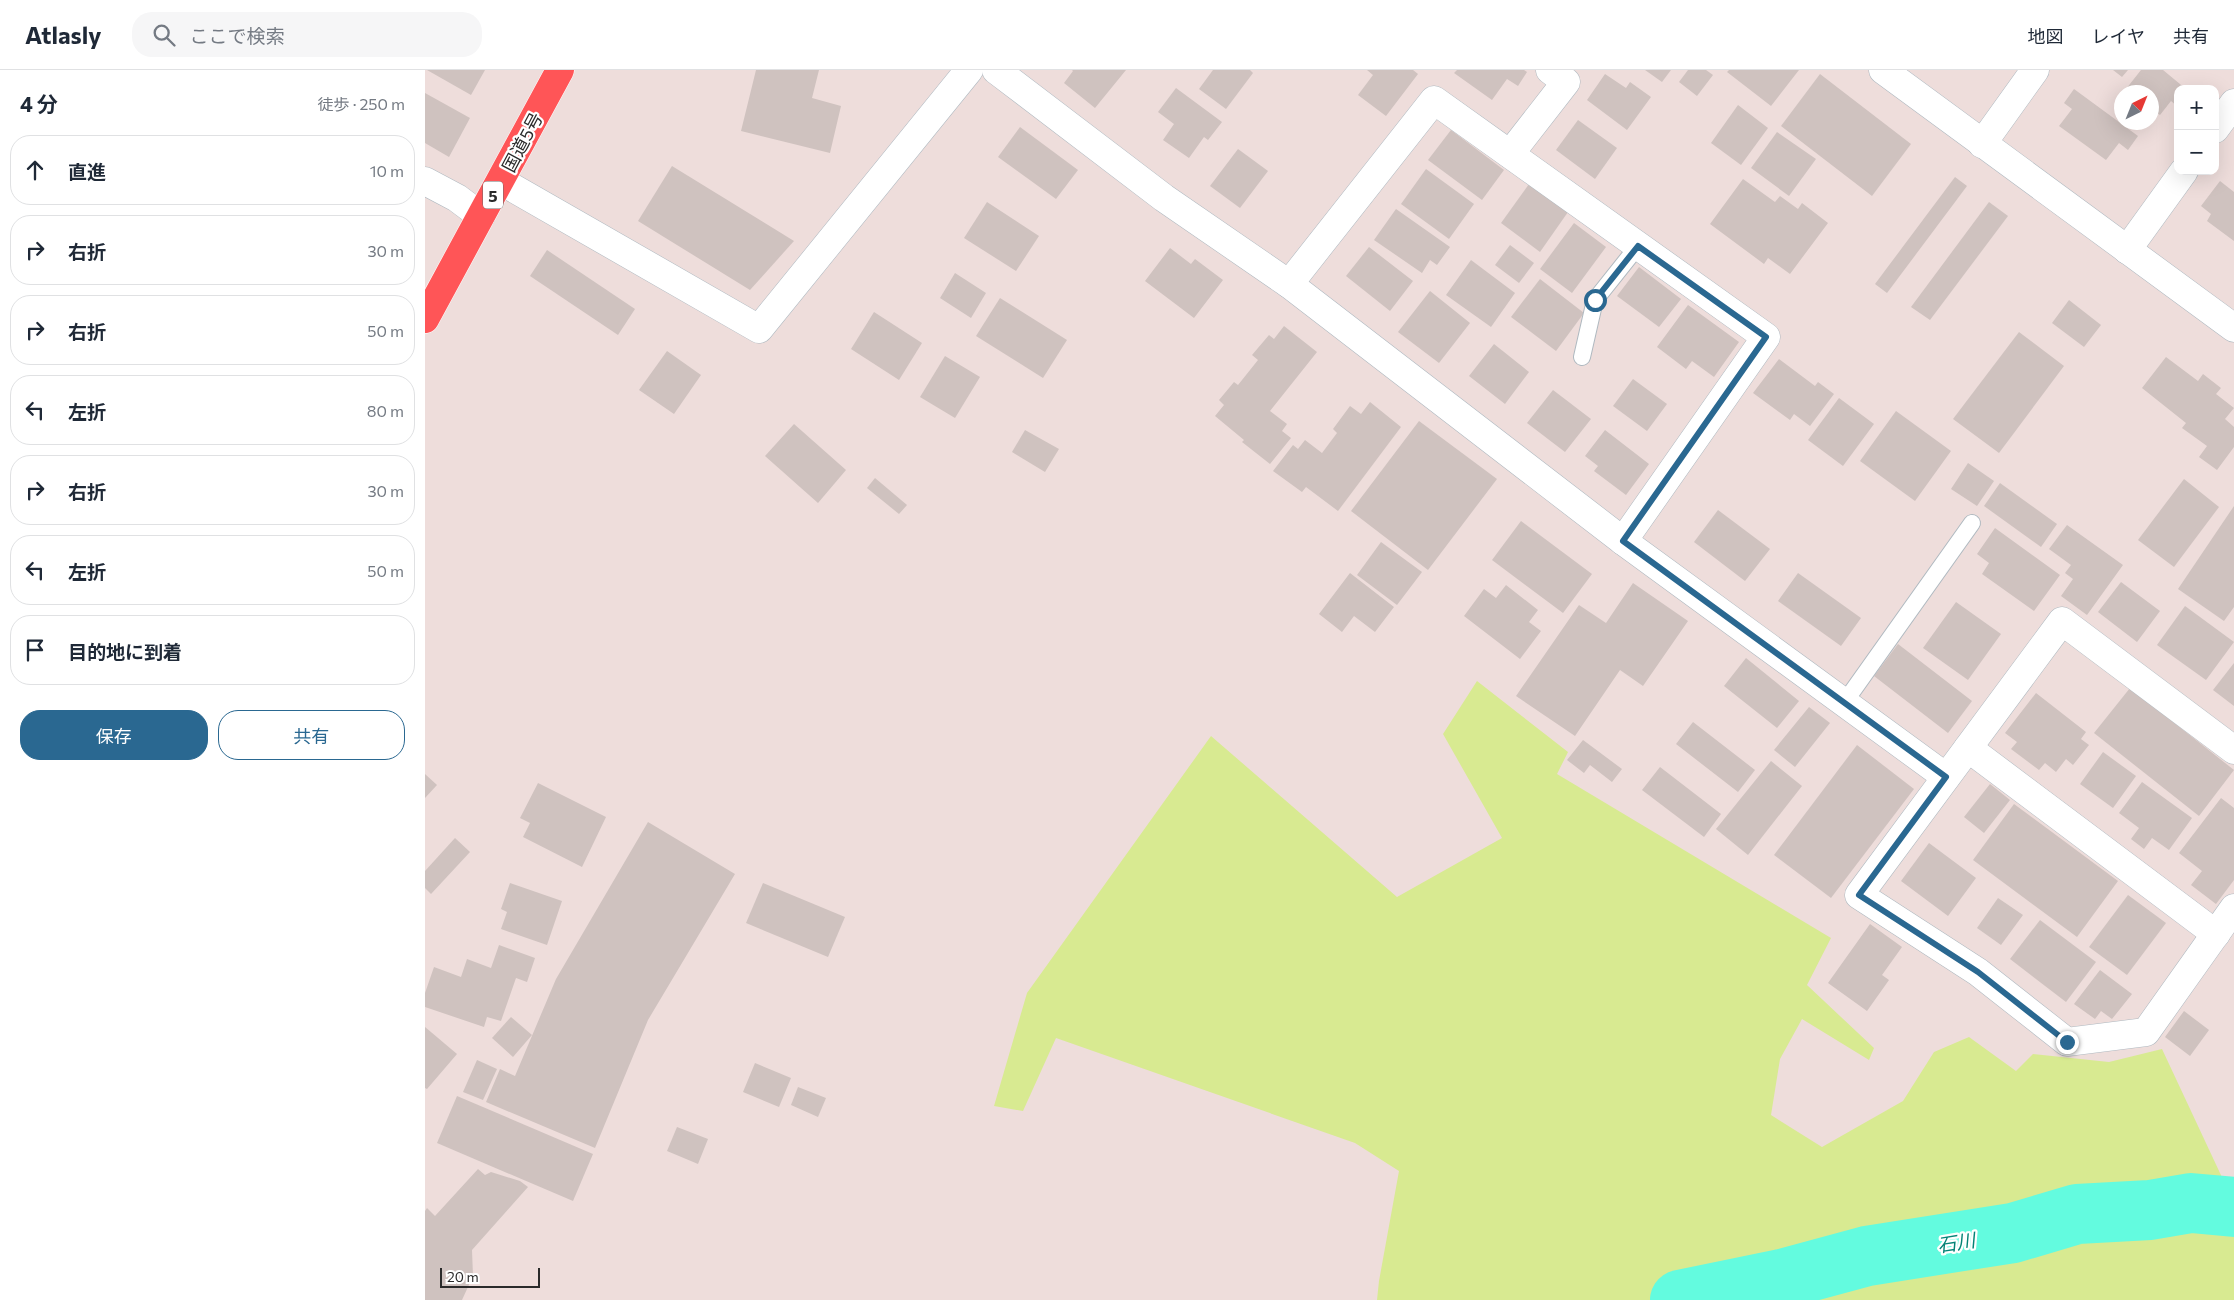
<!DOCTYPE html>
<html lang="ja">
<meta charset="utf-8">
<style>
body{margin:0;font-family:Commissioner,"Noto Sans JP",sans-serif;background:#f6f6f7;color:#1f2937}
.controls{position:absolute;right:15px;top:15px;display:grid;overflow:hidden;border-radius:10px;box-shadow:0 5px 20px #0002}
.controls button{width:45px;height:45px;display:grid;place-items:center;padding:0;border:0;border-bottom:1px solid #e0e1e3;background:#fff;color:#1f2937;font:25px sans-serif}
.compass{position:absolute;left:1689px;top:15px;width:45px;height:45px;border-radius:50%;background:#fff;box-shadow:0 5px 20px #0002;rotate:43deg}
.scale{position:absolute;left:15px;bottom:12px;width:100px;box-sizing:border-box;padding-left:5px;border:2px solid #2a2a2a;border-top:0;font-size:14px;line-height:18px;white-space:nowrap;color:#2a2a2a;-webkit-text-stroke:4px #fff;paint-order:stroke}
.stop{position:absolute;width:15px;height:15px;margin:-11px;border:4px solid #2a6891;border-radius:50%;background:#fff}
.stop.end{background:#2a6891;border-color:#fff;box-shadow:0 1px 5px #0008}
.list{margin:0;padding:0;list-style:none}
h2{display:flex;justify-content:space-between;align-items:center;height:65px;margin:0;padding:0 20px;font-size:21px}
h2 small{font-size:16px;font-weight:400;color:#747a83}
.list li{display:grid;grid-template-columns:32px 1fr auto;gap:15px;align-items:center;box-sizing:border-box;height:70px;margin:0 10px 10px;padding:0 10px;border:1px solid #e0e1e3;border-radius:20px}
.list b{display:block;font-size:19px;white-space:nowrap}
.list em{font-size:16px;font-style:normal;color:#747a83}
.actions{display:flex;gap:10px;padding:15px 20px}
.actions a{flex:1;padding:11px 0;border:1px solid #2a6891;border-radius:20px;text-align:center;font-size:18px;color:#2a6891}
.actions .main{background:#2a6891;color:#fff}
.icon{flex:none;width:28px;height:28px;fill:none;stroke:currentColor;stroke-width:2;stroke-linecap:round;stroke-linejoin:round}
.map{position:relative;flex:none;width:1809px;height:1230px;overflow:hidden}
header{display:flex;align-items:center;gap:30px;box-sizing:border-box;height:70px;padding:0 25px;background:#fff;border-bottom:1px solid #e0e1e3}
header strong{font-size:24px}
nav{display:flex;gap:28px;margin-inline-start:auto;font-size:18px}
.search{width:350px;height:45px;background:#f6f6f7;display:flex;align-items:center;gap:12px;box-sizing:border-box;padding:0 18px;border-radius:20px;color:#747a83;font-size:19px}
main{display:flex}
aside{flex:1;background:#fff}
.map>svg:first-child{display:block}
.green{fill:#d8ea91}
.lines{fill:none;stroke-linecap:round;stroke-linejoin:round}
.river{stroke:#63fbdf;stroke-width:60}
.building{fill:#cfc2bf}
.lane-casing{stroke:#afb9c0;stroke-width:18}
.street-casing{stroke:#afb9c0;stroke-width:29}
.secondary-casing{stroke:#afb9c0;stroke-width:29}
.highway-casing{stroke:#fff;stroke-width:29}
.lane{stroke:#fff;stroke-width:16}
.street{stroke:#fff;stroke-width:28}
.secondary{stroke:#fff;stroke-width:28}
.highway{stroke:#ff5557;stroke-width:28}
.route{stroke:#2a6891;stroke-width:6}
.labels{text-anchor:middle;dominant-baseline:central;stroke-width:4.5;stroke-linejoin:round;paint-order:stroke}
.shield{fill:#fff;stroke:#6a6a6a;stroke-width:1}
.shield-label{font-size:16px;font-weight:bold;fill:#2a2a2a}
.street-label{font-size:18px;fill:#2a2a2a;stroke:#fff}
.water-label{font-size:19px;font-style:italic;fill:#048376;stroke:#fff}
</style>
<header>
<strong>Atlasly</strong>
<div class="search"><svg class="icon" aria-label="search" viewBox="0 0 24 24"><circle cx="10" cy="10" r="6"/><path d="M15 15l6 6"/></svg>ここで検索</div>
<nav><a>地図</a><a>レイヤ</a><a>共有</a></nav>
</header>
<main>
<aside>
<h2>4 分<small>徒歩 · 250 m</small></h2>
<ul class="list">
<li><svg class="icon" aria-label="ahead" viewBox="0 0 24 24"><path d="M12 20V5M6 11l6-6 6 6"/></svg><div><b>直進</b></div><em>10 m</em></li>
<li><svg class="icon" aria-label="right" viewBox="0 0 24 24"><path d="M7 20v-9h11M14 6l5 5-5 5"/></svg><div><b>右折</b></div><em>30 m</em></li>
<li><svg class="icon" aria-label="right" viewBox="0 0 24 24"><path d="M7 20v-9h11M14 6l5 5-5 5"/></svg><div><b>右折</b></div><em>50 m</em></li>
<li><svg class="icon" aria-label="left" viewBox="0 0 24 24"><path d="M17 20v-9H6M10 6l-5 5 5 5"/></svg><div><b>左折</b></div><em>80 m</em></li>
<li><svg class="icon" aria-label="right" viewBox="0 0 24 24"><path d="M7 20v-9h11M14 6l5 5-5 5"/></svg><div><b>右折</b></div><em>30 m</em></li>
<li><svg class="icon" aria-label="left" viewBox="0 0 24 24"><path d="M17 20v-9H6M10 6l-5 5 5 5"/></svg><div><b>左折</b></div><em>50 m</em></li>
<li><svg class="icon" aria-label="arrive" viewBox="0 0 24 24"><path d="M6 21V4h12l-3 4 3 4H6"/></svg><div><b>目的地に到着</b></div></li>
</ul>
<div class="actions"><a class="main">保存</a><a>共有</a></div>
</aside>
<div class="map">
<svg width="1809" height="1230" viewBox="0 0 1809 1230">
<rect width="100%" height="100%" fill="#eedddb"/>
<path class="green" d="M1052,611L1143,682L1132,704L1406,868L1382,915L1449,978L1444,990L1377,949L1355,989L1346,1045L1397,1077L1478,1031L1509,982L1544,967L1591,1001L1608,984L1684,992L1737,979L1809,1133V1230H952L954,1211L974,1101L930,1073L631,968L598,1041L569,1036L602,923L786,666L972,827L1077,768L1018,664Z"/>
<g class="lines">
<path class="river" d="M1255,1230L1357,1209L1442,1186L1588,1163L1652,1144L1725,1140L1766,1133L1809,1137"/>
</g>
<g class="building">
<path d="M2,0H60L46,25Z"/>
<path d="M331,0H394L387,28L416,36L405,83L316,61Z"/>
<path d="M647,0H701L670,38L639,13L648,1Z"/>
<path d="M788,0H825L828,3L801,39L774,19Z"/>
<path d="M942,0H988L993,4L961,46L933,25L948,5Z"/>
<path d="M1032,0H1099L1102,2L1093,16L1082,9L1067,30L1029,3Z"/>
<path d="M1220,0H1246L1237,12Z"/>
<path d="M1263,0H1281L1288,5L1272,26L1254,12Z"/>
<path d="M1304,0H1374L1346,36L1302,2Z"/>
<path d="M1688,0H1703L1697,7Z"/>
<path d="M1716,0H1738L1761,19H1753V37L1746,31L1735,45L1726,38V22H1706L1701,19Z"/>
<path d="M1180,4L1201,18L1205,12L1226,27L1202,60L1162,30Z"/>
<path d="M1395,4L1486,74L1447,126L1356,56Z"/>
<path d="M751,18L797,52L783,70L779,67L764,88L738,70L749,54L733,42Z"/>
<path d="M1649,19L1713,66L1703,80L1694,73L1681,90L1634,56L1647,39L1639,33Z"/>
<path d="M0,23L45,48L24,87L0,73Z"/>
<path d="M1313,35L1343,58L1316,95L1286,73Z"/>
<path d="M1153,50L1192,78L1170,109L1131,80Z"/>
<path d="M595,57L653,100L631,129L573,87Z"/>
<path d="M1026,60L1079,100L1057,130L1003,90Z"/>
<path d="M1352,62L1391,89L1364,126L1326,98Z"/>
<path d="M813,79L843,101L815,138L785,116Z"/>
<path d="M247,96L369,171L325,220L213,151Z"/>
<path d="M1001,99L1049,134L1024,169L976,134Z"/>
<path d="M1530,107L1542,116L1462,223L1450,214Z"/>
<path d="M1318,109L1350,132L1355,126L1373,139L1377,133L1403,153L1365,204L1343,188L1339,194L1285,154Z"/>
<path d="M1795,111L1809,122V171L1782,151L1786,144L1776,136Z"/>
<path d="M1104,114L1143,142L1115,182L1076,153Z"/>
<path d="M562,132L614,166L591,201L539,168Z"/>
<path d="M1564,132L1583,146L1505,250L1486,237Z"/>
<path d="M971,139L1025,177L1012,195L1005,190L997,203L949,170Z"/>
<path d="M1149,153L1181,177L1147,223L1115,199Z"/>
<path d="M1085,175L1109,193L1094,213L1070,195Z"/>
<path d="M944,177L988,211L965,241L921,206Z"/>
<path d="M745,178L766,194L770,189L798,210L769,248L720,211Z"/>
<path d="M122,180L210,239L193,265L105,206Z"/>
<path d="M1046,190L1090,223L1066,257L1021,225Z"/>
<path d="M1214,197L1256,229L1234,257L1192,226Z"/>
<path d="M530,203L561,223L546,248L515,228Z"/>
<path d="M1115,209L1159,243L1131,281L1086,247Z"/>
<path d="M1005,221L1045,253L1014,293L973,262Z"/>
<path d="M575,228L642,270L618,308L551,266Z"/>
<path d="M1644,230L1676,255L1659,277L1627,253Z"/>
<path d="M1263,235L1314,272L1289,307L1267,291L1261,299L1232,277Z"/>
<path d="M449,242L497,273L474,310L426,279Z"/>
<path d="M859,256L892,282L845,341L862,354L857,361L866,368L845,394L817,372L819,370L790,346L799,335L794,330L809,312L813,315L833,290L827,285L844,265L849,269Z"/>
<path d="M1594,262L1639,296L1574,383L1528,349Z"/>
<path d="M1069,274L1104,302L1080,334L1044,306Z"/>
<path d="M242,281L276,305L249,344L214,320Z"/>
<path d="M520,286L555,307L530,348L495,327Z"/>
<path d="M1741,287L1773,311L1778,304L1796,318L1791,324L1809,338L1800,349L1809,357V377L1792,400L1774,387L1782,376L1757,358L1761,353L1717,318Z"/>
<path d="M1354,289L1390,316L1393,312L1409,324L1385,356L1369,344L1365,350L1328,323Z"/>
<path d="M1208,309L1242,334L1222,361L1188,336Z"/>
<path d="M1128,320L1166,349L1140,382L1102,353Z"/>
<path d="M1414,328L1449,354L1418,396L1383,370Z"/>
<path d="M945,332L976,357L913,441L881,417L877,422L848,401L868,375L873,379L880,370L897,383L912,363L908,359L925,336L936,344Z"/>
<path d="M1471,341L1526,381L1490,431L1435,391Z"/>
<path d="M994,351L1072,409L1003,500L926,441Z"/>
<path d="M369,354L421,400L393,433L340,386Z"/>
<path d="M600,360L634,379L620,402L587,382Z"/>
<path d="M1180,360L1224,394L1201,425L1169,401L1173,396L1160,386Z"/>
<path d="M1543,393L1569,411L1552,436L1526,419Z"/>
<path d="M450,408L482,435L474,444L442,418Z"/>
<path d="M1759,409L1794,437L1749,497L1713,470Z"/>
<path d="M1575,413L1632,454L1616,477L1559,436Z"/>
<path d="M1809,436V537L1799,551L1753,519Z"/>
<path d="M1293,440L1345,479L1320,511L1269,472Z"/>
<path d="M1096,451L1167,504L1138,543L1067,490Z"/>
<path d="M1642,455L1698,495L1662,545L1636,526L1648,509L1640,503L1646,495L1624,479Z"/>
<path d="M1570,458L1635,505L1609,541L1557,504L1564,493L1552,484Z"/>
<path d="M956,472L997,502L972,535L932,505Z"/>
<path d="M925,503L969,537L950,562L929,546L917,562L894,544Z"/>
<path d="M1373,503L1436,548L1416,576L1353,531Z"/>
<path d="M1696,512L1735,541L1712,572L1673,542Z"/>
<path d="M1208,513L1263,551L1218,616L1195,600L1150,666L1091,626L1154,535L1181,553Z"/>
<path d="M1081,515L1113,540L1104,552L1116,561L1095,589L1039,546L1059,519L1071,528Z"/>
<path d="M1531,532L1576,564L1543,610L1498,578Z"/>
<path d="M1760,536L1809,572L1781,610L1732,575Z"/>
<path d="M1473,574L1547,631L1523,663L1449,606Z"/>
<path d="M1321,588L1374,631L1352,658L1299,616Z"/>
<path d="M1809,593V636L1788,620Z"/>
<path d="M1705,618L1809,700L1774,746L1669,663Z"/>
<path d="M1611,623L1661,662L1656,669L1664,675L1648,695L1641,689L1631,702L1620,693L1614,700L1586,679L1592,672L1580,663Z"/>
<path d="M1384,637L1405,653L1370,697L1349,680Z"/>
<path d="M1268,652L1330,700L1313,722L1251,674Z"/>
<path d="M1158,670L1197,699L1187,712L1165,695L1159,703L1142,690Z"/>
<path d="M1432,675L1489,719L1406,828L1349,785Z"/>
<path d="M1678,682L1711,706L1688,738L1655,714Z"/>
<path d="M1346,691L1377,716L1323,785L1291,759Z"/>
<path d="M1235,697L1296,744L1279,767L1217,720Z"/>
<path d="M0,704L12,715L0,728Z"/>
<path d="M1717,712L1767,748L1744,780L1727,768L1719,779L1706,769L1714,758L1694,743Z"/>
<path d="M113,713L181,747L157,797L98,767L105,753L95,748Z"/>
<path d="M1565,714L1585,730L1559,763L1539,747Z"/>
<path d="M1796,728L1809,738V810L1791,834L1766,815L1777,801L1754,783Z"/>
<path d="M1589,734L1693,811L1652,867L1548,790Z"/>
<path d="M223,752L310,804L223,950L170,1078L61,1032L75,999L90,1006L131,909Z"/>
<path d="M30,768L45,782L6,824L0,818V801Z"/>
<path d="M1504,773L1551,808L1523,846L1476,811Z"/>
<path d="M85,813L137,831L122,875L76,859L82,842L76,839Z"/>
<path d="M338,813L420,847L403,887L321,853Z"/>
<path d="M1703,825L1741,853L1702,905L1664,877Z"/>
<path d="M1573,828L1598,845L1576,875L1552,858Z"/>
<path d="M1615,850L1671,892L1641,932L1585,889Z"/>
<path d="M1445,854L1477,877L1457,905L1464,910L1442,941L1403,913Z"/>
<path d="M74,875L110,888L102,912L91,908L76,951L62,947L59,957L0,937V923L9,897L36,907L42,889L66,898Z"/>
<path d="M1675,900L1707,924L1687,949L1676,941L1670,949L1649,934Z"/>
<path d="M1759,941L1784,960L1765,986L1740,967Z"/>
<path d="M86,947L107,965L88,987L67,968Z"/>
<path d="M0,957L32,984L2,1019L0,1018Z"/>
<path d="M52,990L72,999L58,1030L38,1022Z"/>
<path d="M330,993L366,1008L354,1037L318,1022Z"/>
<path d="M373,1017L401,1028L393,1047L366,1035Z"/>
<path d="M32,1026L168,1084L148,1131L12,1073Z"/>
<path d="M252,1057L283,1069L273,1094L242,1081Z"/>
<path d="M53,1099L60,1105L66,1102L95,1111L103,1117L47,1180L48,1206L37,1230H0V1141L2,1138L10,1146Z"/>
</g>
<g class="lines">
<defs>
<g id="lane">
<path d="M1157,287L1170,230L1213,176"/>
<path d="M1419,633L1547,453"/>
</g>
<g id="street">
<path d="M571,0L739,128L864,214L1198,471L1521,707"/>
<path d="M1557,74L1610,0"/>
<path d="M1085,84L1141,12L1125,0"/>
<path d="M0,111L32,128L56,146"/>
<path d="M864,214L1009,30L1341,267L1198,471"/>
<path d="M1543,678L1791,864"/>
<path d="M1809,680L1637,551L1434,825L1553,902L1642,972L1721,962L1809,838"/>
</g>
<g id="secondary">
<path d="M1458,0L1809,258"/>
<path d="M1790,59L1809,33"/>
<path d="M76,111L334,259L544,0"/>
<path d="M1702,180L1759,101"/>
</g>
<path id="highway" d="M0,249L135,0"/>
</defs>
<use href="#lane" class="lane-casing"/>
<use href="#street" class="street-casing"/>
<use href="#secondary" class="secondary-casing"/>
<use href="#highway" class="highway-casing"/>
<use href="#lane" class="lane"/>
<use href="#street" class="street"/>
<use href="#secondary" class="secondary"/>
<use href="#highway" class="highway"/>
</g>
<g class="lines">
<path class="route" d="M1170,230L1213,176L1341,267L1198,471L1521,707L1434,825L1553,902L1642,972"/>
</g>
<g class="labels">
<rect class="shield" x="58" y="111.5" width="20" height="27" rx="4"/>
<g class="shield-label">
<text x="68" y="125">5</text>
</g>
<g class="street-label">
<text transform="translate(97 72) rotate(-62)">国道5号</text>
</g>
<g class="water-label">
<text transform="translate(1531 1172) rotate(-9)">石川</text>
</g>
</g>
</svg>
<div class="controls">
<button>+</button>
<button>−</button>
</div>
<svg class="compass" viewBox="-18 -18 36 36"><path d="M0-13l5 13h-10z" fill="#e53935"/><path d="M0 13l5-13h-10z" fill="#747a83"/></svg>
<div class="scale">20 m</div>
<div class="stop" style="left:1170px;top:230px"></div>
<div class="stop end" style="left:1642px;top:972px"></div>
</div>
</main>
